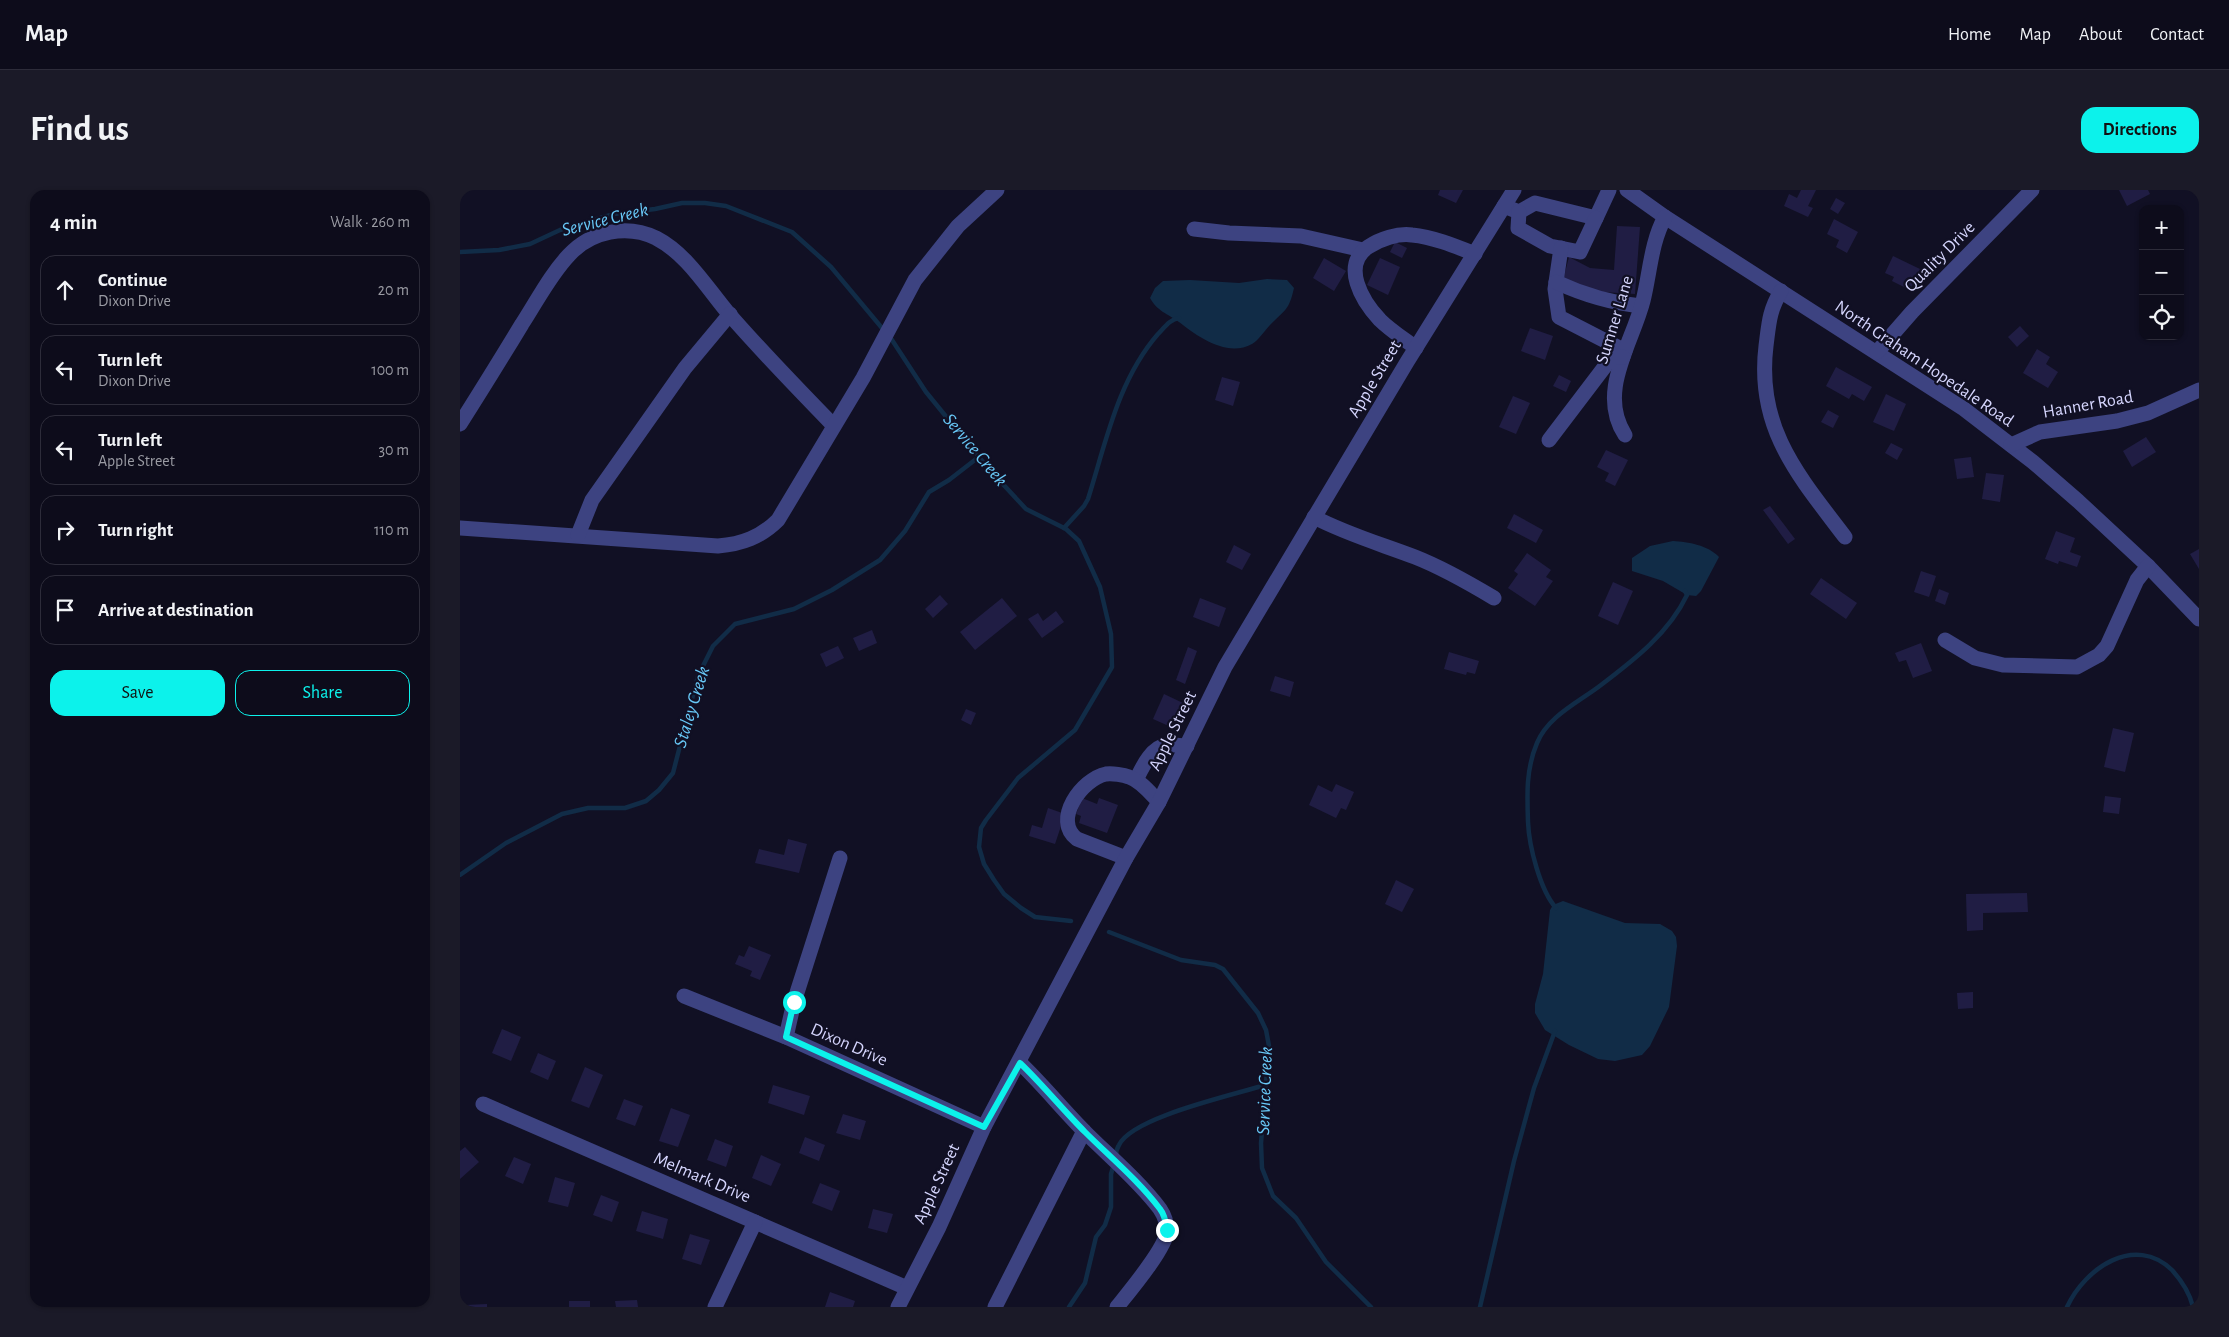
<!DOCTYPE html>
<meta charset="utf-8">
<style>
body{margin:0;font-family:"Alegreya Sans",sans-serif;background:#1b1a28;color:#f1f3f6}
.controls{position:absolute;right:15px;top:15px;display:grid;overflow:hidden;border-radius:10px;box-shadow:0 1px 4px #0004}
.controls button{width:45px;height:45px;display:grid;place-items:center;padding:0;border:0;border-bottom:1px solid #2d2c3a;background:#0d0c1b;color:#f1f3f6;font:25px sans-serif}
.stop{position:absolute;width:15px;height:15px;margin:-11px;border:4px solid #0cf2eb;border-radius:50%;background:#fff}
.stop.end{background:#0cf2eb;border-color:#fff;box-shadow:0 1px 5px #0008}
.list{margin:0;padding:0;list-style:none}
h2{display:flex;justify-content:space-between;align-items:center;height:65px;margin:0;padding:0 20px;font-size:21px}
h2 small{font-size:16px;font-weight:400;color:#9a9ba3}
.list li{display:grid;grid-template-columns:32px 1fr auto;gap:15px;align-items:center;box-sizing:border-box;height:70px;margin:0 10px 10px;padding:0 10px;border:1px solid #2d2c3a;border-radius:15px}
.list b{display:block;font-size:19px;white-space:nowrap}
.list p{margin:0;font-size:16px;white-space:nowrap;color:#9a9ba3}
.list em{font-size:16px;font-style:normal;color:#9a9ba3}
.actions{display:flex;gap:10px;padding:15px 20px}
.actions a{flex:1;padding:11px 0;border:1px solid #0cf2eb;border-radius:15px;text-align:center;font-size:18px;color:#0cf2eb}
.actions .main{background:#0cf2eb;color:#111}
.icon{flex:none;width:28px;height:28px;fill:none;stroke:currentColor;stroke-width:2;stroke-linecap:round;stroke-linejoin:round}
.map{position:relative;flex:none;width:1739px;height:1117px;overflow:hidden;border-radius:15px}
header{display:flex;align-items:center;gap:30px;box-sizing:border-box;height:70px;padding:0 25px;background:#0d0c1b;border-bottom:1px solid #2d2c3a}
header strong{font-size:24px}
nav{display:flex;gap:28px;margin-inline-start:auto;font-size:18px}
.intro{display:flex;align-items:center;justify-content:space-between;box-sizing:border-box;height:120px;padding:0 30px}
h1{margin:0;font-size:35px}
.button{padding:12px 22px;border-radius:15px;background:#0cf2eb;color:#111;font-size:18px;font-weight:700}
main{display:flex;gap:30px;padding:0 30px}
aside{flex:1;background:#0d0c1b;border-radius:15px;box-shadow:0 1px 4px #0004}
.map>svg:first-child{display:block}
.water{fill:#112c47}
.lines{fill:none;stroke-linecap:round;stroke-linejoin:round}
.stream{stroke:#112c47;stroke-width:4.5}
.building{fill:#201d44}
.minor{stroke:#3d4381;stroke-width:15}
.route{stroke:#0cf2eb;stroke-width:6}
.labels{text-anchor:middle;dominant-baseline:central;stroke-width:4.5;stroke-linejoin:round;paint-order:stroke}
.street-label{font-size:18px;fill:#d5d5fd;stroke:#111024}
.water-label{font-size:19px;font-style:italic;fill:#68c8f7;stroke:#111024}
</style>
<header>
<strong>Map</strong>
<nav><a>Home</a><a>Map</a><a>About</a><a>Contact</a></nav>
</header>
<div class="intro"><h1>Find us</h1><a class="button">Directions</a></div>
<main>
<aside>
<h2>4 min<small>Walk · 260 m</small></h2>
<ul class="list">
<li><svg class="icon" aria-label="ahead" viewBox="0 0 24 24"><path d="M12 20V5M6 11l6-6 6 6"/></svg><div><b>Continue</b><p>Dixon Drive</p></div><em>20 m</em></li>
<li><svg class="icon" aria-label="left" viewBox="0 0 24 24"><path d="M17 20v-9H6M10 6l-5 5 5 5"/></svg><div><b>Turn left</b><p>Dixon Drive</p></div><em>100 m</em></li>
<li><svg class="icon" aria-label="left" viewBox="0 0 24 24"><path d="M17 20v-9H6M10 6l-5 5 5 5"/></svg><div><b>Turn left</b><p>Apple Street</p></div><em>30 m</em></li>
<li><svg class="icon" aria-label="right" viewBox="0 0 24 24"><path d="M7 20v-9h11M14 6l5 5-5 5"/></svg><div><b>Turn right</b></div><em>110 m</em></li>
<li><svg class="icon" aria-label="arrive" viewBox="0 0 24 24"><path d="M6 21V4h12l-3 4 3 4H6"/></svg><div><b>Arrive at destination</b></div></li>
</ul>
<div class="actions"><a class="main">Save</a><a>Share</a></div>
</aside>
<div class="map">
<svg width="1739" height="1117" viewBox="0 0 1739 1117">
<rect width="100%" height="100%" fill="#111024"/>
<g class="water">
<path d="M807,89L827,90L834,98C829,120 826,119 810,135C805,140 798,151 792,154C767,168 737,146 719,132C707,123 698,122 690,108L695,98L703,91L730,90L779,93Z"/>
<path d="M1213,351C1228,352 1248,355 1259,367L1241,401L1236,406L1227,405L1203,391L1172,381V368L1190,356Z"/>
<path d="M1103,711L1165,733L1200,734L1212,741L1216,747L1217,756L1209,817L1190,856L1182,865L1155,871L1138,869L1109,855L1085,840L1075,823V814L1083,784L1090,720L1093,715Z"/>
</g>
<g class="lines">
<g class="stream">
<path d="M0,62L39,60L70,54L100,40L154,24L195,19L222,13H245L266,16L332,42L371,77L432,150L466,202L528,278L566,319L606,339L619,351L640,397L651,444L652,477L615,540L558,588L526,630L521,638L519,657L524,674L534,690L544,704L561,718L575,727L611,731"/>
<path d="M604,338L624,316L628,309C646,252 658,190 698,144C704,138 710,129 719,128"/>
<path d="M0,685L46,653L102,624L128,618H165L186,611L199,600L213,583L238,486L253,456L275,434L334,419L372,400L420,370L445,341L469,302L489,290L520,266"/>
<path d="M1096,718C1080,700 1069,656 1068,632C1067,604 1066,579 1077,553C1088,526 1119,512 1141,495C1174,470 1209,443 1227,405L1225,401"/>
<path d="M649,742L721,770L755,775L763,779L798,823L806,840L809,856L801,953L802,978L813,1006L836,1028L866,1072L911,1117"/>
<path d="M656,966C656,963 657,958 659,955C672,927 774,905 805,895"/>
<path d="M609,1117L625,1093L636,1047L645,1035L651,1017V984L654,974"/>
<path d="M1020,1117L1054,971L1074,898L1095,841"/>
<path d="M1607,1117C1625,1078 1675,1044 1712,1080C1721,1090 1730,1104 1733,1117"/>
</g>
</g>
<g class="building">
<path d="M980,0H1003L996,13L978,5Z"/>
<path d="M1341,0H1356L1348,16L1353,18L1348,27L1324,16L1329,4L1337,8Z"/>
<path d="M1659,0H1688L1690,4L1667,16Z"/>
<path d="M1376,8L1385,13L1378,24L1370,19Z"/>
<path d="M1374,29L1398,42L1387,63L1376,57L1379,50L1367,44Z"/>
<path d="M1157,36L1180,37L1175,104L1127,101L1103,90L1109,67L1130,78L1154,80Z"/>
<path d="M935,52L947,58L942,68L930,62Z"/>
<path d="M1433,66L1460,79L1450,100L1432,91L1434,87L1425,83Z"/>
<path d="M864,68L886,81L874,101L853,88Z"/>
<path d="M920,68L940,77L928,105L907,95Z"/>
<path d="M1560,136L1569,146L1557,157L1548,147Z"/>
<path d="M1070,138L1093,146L1085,170L1061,161Z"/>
<path d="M1577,159L1590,167L1586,174L1598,182L1588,198L1563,183Z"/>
<path d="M1376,177L1412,197L1404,211L1392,204L1389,209L1366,196Z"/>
<path d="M1099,185L1111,191L1106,202L1093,196Z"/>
<path d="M762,187L780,192L773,216L755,210Z"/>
<path d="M1426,204L1446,214L1434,241L1413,232Z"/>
<path d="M1053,206L1070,213L1056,244L1039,237Z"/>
<path d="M1368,220L1379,226L1373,238L1361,232Z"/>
<path d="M1686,247L1696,262L1672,277L1663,261Z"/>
<path d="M1431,253L1443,259L1437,270L1425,263Z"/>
<path d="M1146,260L1168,270L1155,296L1145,291L1149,283L1137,277Z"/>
<path d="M1511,267L1514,287L1497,289L1494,269Z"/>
<path d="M1526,283L1544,285L1540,312L1522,309Z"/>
<path d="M1310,316L1335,349L1328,354L1303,320Z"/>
<path d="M1054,324L1083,340L1076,353L1047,338Z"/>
<path d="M1596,341L1615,348L1610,362L1621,366L1617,377L1599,371L1598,374L1585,369Z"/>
<path d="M774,355L791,364L782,380L766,372Z"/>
<path d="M1739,359V379L1730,364Z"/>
<path d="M1067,363L1091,380L1086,387L1093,391L1075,416L1048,398L1058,384L1054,381Z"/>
<path d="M1461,381L1476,386L1469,407L1454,402Z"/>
<path d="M1361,388L1397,413L1386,429L1350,404Z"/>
<path d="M1153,392L1173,401L1158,435L1138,426Z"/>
<path d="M1479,399L1489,403L1485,415L1475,411Z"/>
<path d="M480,405L488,414L473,428L465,419Z"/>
<path d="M542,408L557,426L515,460L500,442Z"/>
<path d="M740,408L766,418L759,437L733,427Z"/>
<path d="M596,421L604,432L582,448L568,429L578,423L583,431Z"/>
<path d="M412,440L417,453L399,461L393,448Z"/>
<path d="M1461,453L1472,481L1453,488L1446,470L1439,472L1435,463Z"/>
<path d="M378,456L384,468L366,477L360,464Z"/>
<path d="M728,457L737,461L725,494L716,490Z"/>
<path d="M989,462L1019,471L1015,484L1007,482L1006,485L984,479Z"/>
<path d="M815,486L834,492L830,507L810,501Z"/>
<path d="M704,504L723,513L711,537L693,529Z"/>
<path d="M506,519L516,523L511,535L501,530Z"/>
<path d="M1653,538L1674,543L1665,582L1644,577Z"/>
<path d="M876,594L894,602L886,620L881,618L876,628L849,615L858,595L872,602Z"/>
<path d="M1645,606L1661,608L1659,624L1643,622Z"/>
<path d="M622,608L637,614L639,608L658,615L647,643L619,633L621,626L616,624Z"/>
<path d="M588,618L605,624L595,654L569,646L572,635L582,638Z"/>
<path d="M328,649L347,654L339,683L295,673L299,659L324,665Z"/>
<path d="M936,690L954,699L942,722L925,714Z"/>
<path d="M1567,703L1568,722L1523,723V740L1507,741L1506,704Z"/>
<path d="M289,756L311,765L300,790L290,786L292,781L275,774L279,765L284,767Z"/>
<path d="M1513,802V818L1498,819L1497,803Z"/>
<path d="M42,839L61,847L51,871L32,863Z"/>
<path d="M78,863L96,871L88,890L70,882Z"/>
<path d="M125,877L143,885L129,918L111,911Z"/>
<path d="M313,895L350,906L344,925L308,913Z"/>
<path d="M164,909L183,916L175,936L156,929Z"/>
<path d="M211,918L230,925L218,957L199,951Z"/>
<path d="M383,924L406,931L400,950L376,943Z"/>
<path d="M345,947L365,955L359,971L339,963Z"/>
<path d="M255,949L273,956L266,977L247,970Z"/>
<path d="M5,957L19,972L0,989V961Z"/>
<path d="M301,965L321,974L311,996L292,988Z"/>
<path d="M54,967L71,974L63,994L45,986Z"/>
<path d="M95,987L115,993L108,1017L88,1012Z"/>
<path d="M360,993L380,1001L372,1021L352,1013Z"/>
<path d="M141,1005L159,1012L152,1032L133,1025Z"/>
<path d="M413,1019L433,1024L427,1043L408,1038Z"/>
<path d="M182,1021L208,1029L203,1049L176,1041Z"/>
<path d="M230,1044L250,1050L241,1075L222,1069Z"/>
<path d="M370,1102L395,1111L393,1117H365Z"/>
<path d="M177,1110L178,1117H156L155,1111Z"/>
<rect x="109" y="1111" width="21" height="6"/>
<path d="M27,1114V1117H6V1115Z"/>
</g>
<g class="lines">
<g class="minor">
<path d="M1167,0L1205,27L1504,219L1573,272L1618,311L1688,376L1739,429"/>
<path d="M1044,16L1059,22L1075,13L1136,28L1149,0"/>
<path d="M1059,22L1058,38L1090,56L1120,62L1136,28"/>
<path d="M734,39L769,43L841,46L903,60"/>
<path d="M1101,58L1095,99L1099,127L1165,161"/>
<path d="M1096,92C1124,105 1151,113 1181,116"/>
<path d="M1321,101C1309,121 1309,133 1306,156C1296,238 1338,285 1385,347"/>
<path d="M956,158C944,149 930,140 920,130C902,111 881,75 908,57C920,49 938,43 952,45C973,47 995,56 1015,64"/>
<path d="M1417,162L1452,122L1572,0"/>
<path d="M0,234C21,201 42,167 62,134C77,111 90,85 109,65C131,41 167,34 196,48C227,64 247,98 269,124C302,162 338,199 373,235"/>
<path d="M1165,245C1137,202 1172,154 1183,111C1190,83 1191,52 1205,27"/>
<path d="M1089,250L1146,175L1155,166L1163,167"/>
<path d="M1551,255L1580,242L1657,231L1688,223L1739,200"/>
<path d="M854,327C886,344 921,354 955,367C983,378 1009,393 1034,408"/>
<path d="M0,338L258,356C282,354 301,347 318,330L403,188L455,90L498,36L537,0"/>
<path d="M118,345L132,310L225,178L270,124"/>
<path d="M1485,450L1515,468L1543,475L1617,477L1639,465L1647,456L1677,390L1688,376"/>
<path d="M676,590C682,578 691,557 707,555C713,554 721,556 727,556"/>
<path d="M666,668L617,649C592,630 622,589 646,584C652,583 664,585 669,587C681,591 690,603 699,612"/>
<path d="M224,806L326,847L524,937"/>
<path d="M326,847L334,812L380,668"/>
<path d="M560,873C583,895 603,920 625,942C650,967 679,991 700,1019C704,1025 707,1033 707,1041C706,1058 669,1102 657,1117"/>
<path d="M23,914L447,1098"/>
<path d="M255,1117L295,1032"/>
<path d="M438,1117L479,1037L524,937L666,668L699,612L765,477L947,172L1054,0"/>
<path d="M535,1117L624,941"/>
</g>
</g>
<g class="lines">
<path class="route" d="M334,812L326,847L524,937L560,873C583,895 603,920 625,942C650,967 678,990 700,1019C705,1025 706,1033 707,1040"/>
</g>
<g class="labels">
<g class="street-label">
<text transform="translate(1480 67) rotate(-45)">Quality Drive</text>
<text transform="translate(1155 130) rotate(-73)">Sumner Lane</text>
<text transform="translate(1464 174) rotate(34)">North Graham Hopedale Road</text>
<text transform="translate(915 189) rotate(-59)">Apple Street</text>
<text transform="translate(1628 215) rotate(-10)">Hanner Road</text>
<text transform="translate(713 541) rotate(-64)">Apple Street</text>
<text transform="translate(389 855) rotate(24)">Dixon Drive</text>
<text transform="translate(242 988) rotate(23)">Melmark Drive</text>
<text transform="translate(477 994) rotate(-65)">Apple Street</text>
</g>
<g class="water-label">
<text transform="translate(145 30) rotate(-14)">Service Creek</text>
<text transform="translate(515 260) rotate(50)">Service Creek</text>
<text transform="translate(232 517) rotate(-73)">Staley Creek</text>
<text transform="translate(805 901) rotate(-88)">Service Creek</text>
</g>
</g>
</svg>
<div class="controls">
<button>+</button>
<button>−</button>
<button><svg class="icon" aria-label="locate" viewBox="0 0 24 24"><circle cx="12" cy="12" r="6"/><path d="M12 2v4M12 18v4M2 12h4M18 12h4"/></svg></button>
</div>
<div class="stop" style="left:334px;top:812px"></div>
<div class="stop end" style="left:707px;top:1040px"></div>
</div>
</main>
